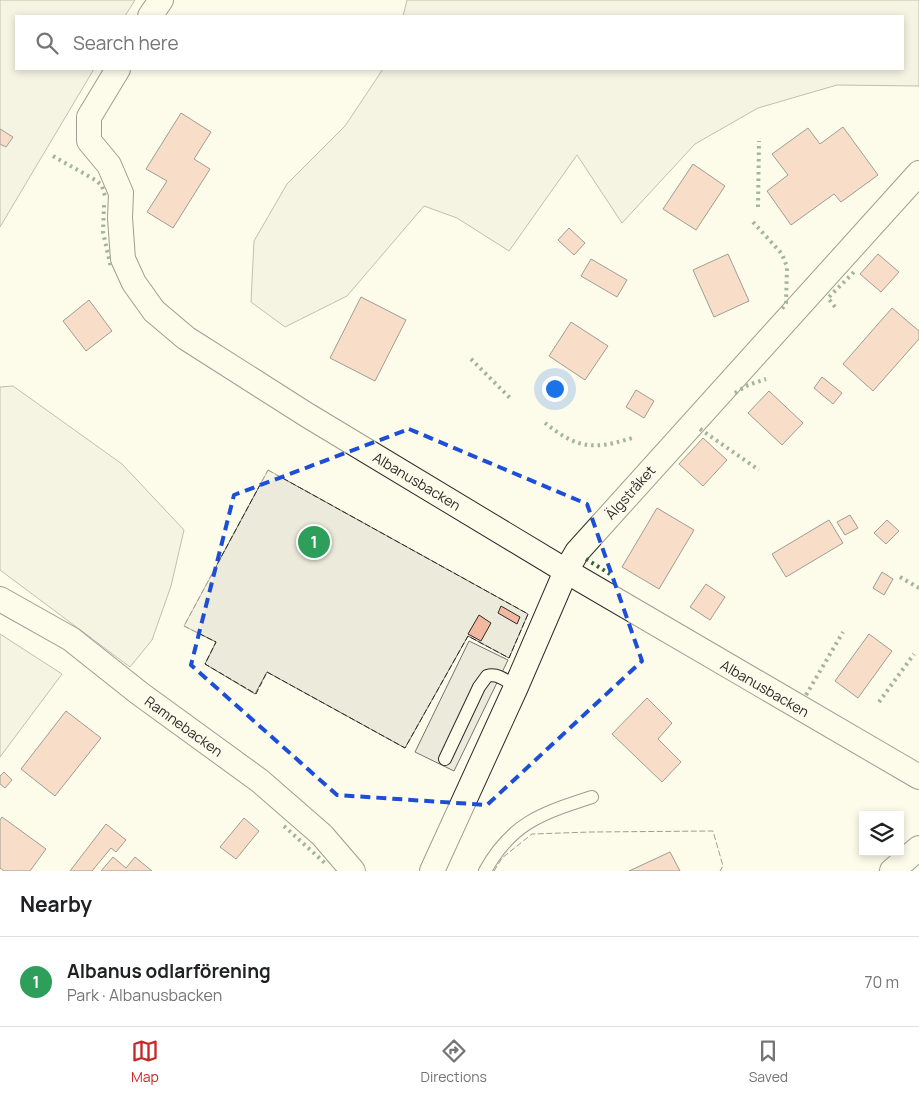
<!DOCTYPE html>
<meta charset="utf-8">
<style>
body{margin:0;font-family:Manrope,sans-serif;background:#f6f6f6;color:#202124}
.controls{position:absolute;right:15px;bottom:15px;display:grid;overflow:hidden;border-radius:0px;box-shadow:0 2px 8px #0003}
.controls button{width:45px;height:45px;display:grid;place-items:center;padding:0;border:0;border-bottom:1px solid #e0e0e0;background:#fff;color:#202124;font:25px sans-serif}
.you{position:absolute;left:554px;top:388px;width:18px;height:18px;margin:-12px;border:4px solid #fff;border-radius:50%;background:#1a73e8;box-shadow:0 0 0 8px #1a73e833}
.badge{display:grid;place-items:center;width:32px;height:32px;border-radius:50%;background:#c62828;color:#fff;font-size:16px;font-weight:700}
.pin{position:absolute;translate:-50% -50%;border:2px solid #fff;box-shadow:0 1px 5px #0006}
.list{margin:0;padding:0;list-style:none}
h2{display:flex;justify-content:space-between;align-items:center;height:65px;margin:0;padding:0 20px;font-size:21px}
h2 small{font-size:16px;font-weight:400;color:#757577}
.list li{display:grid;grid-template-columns:32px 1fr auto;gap:15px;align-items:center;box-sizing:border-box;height:90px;padding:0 20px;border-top:1px solid #e0e0e0}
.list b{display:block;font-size:19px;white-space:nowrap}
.list p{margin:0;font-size:16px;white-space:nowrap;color:#757577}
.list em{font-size:16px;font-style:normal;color:#757577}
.icon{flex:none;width:28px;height:28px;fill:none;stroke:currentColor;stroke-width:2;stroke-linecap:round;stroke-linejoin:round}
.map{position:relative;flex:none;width:919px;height:871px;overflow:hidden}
.search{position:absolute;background:#fff;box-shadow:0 2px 8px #0003;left:15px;right:15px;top:15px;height:55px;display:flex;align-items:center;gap:12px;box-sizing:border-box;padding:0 18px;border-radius:0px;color:#757577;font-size:19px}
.sheet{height:155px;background:#fff}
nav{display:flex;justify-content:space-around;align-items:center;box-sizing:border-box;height:70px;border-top:1px solid #e0e0e0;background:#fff;font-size:14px;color:#757577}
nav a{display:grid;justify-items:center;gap:2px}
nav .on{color:#c62828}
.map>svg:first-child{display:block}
.green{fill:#ecebdb;stroke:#74746e}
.parking{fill:#eceadb;stroke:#74746e}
.building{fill:#f2b8a0;stroke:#2b2b2b}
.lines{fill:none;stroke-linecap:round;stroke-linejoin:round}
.lane-casing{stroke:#2b2b2b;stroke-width:14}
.street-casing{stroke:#2b2b2b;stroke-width:26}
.lane{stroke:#fdfbea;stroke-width:12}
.street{stroke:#fdfbea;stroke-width:24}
.hedge{stroke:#34623c;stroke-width:4;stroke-dasharray:2.5 4;stroke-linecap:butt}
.fence{stroke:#2b2b2b;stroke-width:1;stroke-dasharray:6 2.5;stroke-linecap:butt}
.marked{fill:none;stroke:#1d4ed8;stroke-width:4;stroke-dasharray:10 6;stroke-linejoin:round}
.labels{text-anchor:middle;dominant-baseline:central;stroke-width:4;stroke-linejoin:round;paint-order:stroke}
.street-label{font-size:14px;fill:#2b2b2b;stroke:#fdfbea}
</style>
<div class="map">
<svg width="919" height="871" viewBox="0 0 919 871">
<rect width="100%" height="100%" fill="#fdfbea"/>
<g class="green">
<path d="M0,0H135L125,16H16V69H94L0,227Z"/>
<path d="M407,0H919V86L837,85L758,108L695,144L622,223L577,155L509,251L457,218L424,206L347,296L285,327L251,302L254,241L287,184L345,126L383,69H903V16H403Z"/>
<path d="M13,386L122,464L184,530L171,586L152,640L130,667L0,570V387Z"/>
<path d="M268,470L528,614L509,658L468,636L405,748L267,672L255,694L205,664L216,642L184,626Z"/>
<path d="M0,634L62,674L0,757Z"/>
</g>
<path class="parking" d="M469,641L508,660L454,771L415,752Z"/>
<g class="building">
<path d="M181,113L211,132L194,159L210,169L173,228L147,212L167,181L146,169Z"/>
<path d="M843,127L878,175L841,202L834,194L791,225L767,191L788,175L772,154L808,128L820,144Z"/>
<path d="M0,129L13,137L6,147L0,144Z"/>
<path d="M693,164L725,186L696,230L663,209Z"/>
<path d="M569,228L585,243L574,255L558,240Z"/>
<path d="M728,254L749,301L714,317L693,270Z"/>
<path d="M878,254L899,272L881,292L860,274Z"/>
<path d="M591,259L627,280L617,297L581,276Z"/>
<path d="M361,297L406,320L375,381L330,358Z"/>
<path d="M89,300L112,331L86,351L63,321Z"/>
<path d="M892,308L919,331V339L873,391L843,364Z"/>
<path d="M571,322L608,346L585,380L549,356Z"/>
<path d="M822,377L842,393L833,404L814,388Z"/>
<path d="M636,390L654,401L644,418L626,407Z"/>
<path d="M769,391L803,423L782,445L748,413Z"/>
<path d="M703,438L727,460L703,486L679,464Z"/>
<path d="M657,508L694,530L659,589L622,567Z"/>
<path d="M850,515L858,528L845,535L837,522Z"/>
<path d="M829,520L843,543L786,577L772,554Z"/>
<path d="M887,520L899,531L886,544L874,533Z"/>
<path d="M882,572L893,579L884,595L873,588Z"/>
<path d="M706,584L725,597L710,620L690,607Z"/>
<path d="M501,606L520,617L517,624L498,613Z"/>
<path d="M479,615L491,623L481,641L468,634Z"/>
<path d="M869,634L892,651L858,698L835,681Z"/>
<path d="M647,698L672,723L658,739L681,762L662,782L612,734Z"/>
<path d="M66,711L101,738L55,796L21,769Z"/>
<path d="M4,772L12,780L5,788L0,784V776Z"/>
<path d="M2,817L46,849L30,871H4L0,868V820Z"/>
<path d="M244,818L259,831L236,859L220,847Z"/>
<path d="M106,824L126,840L116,852L111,848L92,871H70Z"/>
<path d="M670,852L680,871H629Z"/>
<path d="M113,857L126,868L135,857L152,871H101Z"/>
</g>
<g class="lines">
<defs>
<g id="lane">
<path d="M445,759L479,687L487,676C498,673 507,681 516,687"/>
<path d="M485,871C512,822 543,813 592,797"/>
</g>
<g id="street">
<path d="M150,16L161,0"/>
<path d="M118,69L89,117V141L109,165L121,193L120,218L123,259L134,283L154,311L186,338L307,415L566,571L919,777"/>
<path d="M0,599L71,639L139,693L260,781L322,835L353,871"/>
<path d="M432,871L516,687L566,571L577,552L919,173"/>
<path d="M892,871L919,848"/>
</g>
</defs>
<use href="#lane" class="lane-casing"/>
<use href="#street" class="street-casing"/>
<use href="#lane" class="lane"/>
<use href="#street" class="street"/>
<g class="hedge">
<path d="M53,156L97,181L102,186L105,196"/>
<path d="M104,205L103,232L111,268"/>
<path d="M758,207L759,141"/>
<path d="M753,222L782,254L787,267L786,303L782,309"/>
<path d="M835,307L828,298L854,272"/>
<path d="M471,359L510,398"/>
<path d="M735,393L748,385L766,379"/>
<path d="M545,423C553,429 562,436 571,440C592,450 612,444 632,438"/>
<path d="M700,429L759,470"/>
<path d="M586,559L610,574"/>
<path d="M900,577L919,588"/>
<path d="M806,695L843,632"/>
<path d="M879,702L914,654"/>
<path d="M284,826L327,865"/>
</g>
<g class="fence">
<path d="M268,470L528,614L509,658L468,636L405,748L267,672L256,694L205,664L216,642L184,626Z"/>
<path d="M494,871L502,858L532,834L591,832L713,831L723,866L720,871"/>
</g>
</g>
<path d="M0 0H919V871H0ZM409,429L587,504L642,661L487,805L337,795L191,665L234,495Z" fill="#fdfbea" fill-opacity=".55" fill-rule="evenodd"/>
<path class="marked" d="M409,429L587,504L642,661L487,805L337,795L191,665L234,495Z"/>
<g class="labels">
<g class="street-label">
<text transform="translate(417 481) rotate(31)">Albanusbacken</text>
<text transform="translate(630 492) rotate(-48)">Älgstråket</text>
<text transform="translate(765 688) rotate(30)">Albanusbacken</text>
<text transform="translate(184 726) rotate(36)">Ramnebacken</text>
</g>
</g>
</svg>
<div class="controls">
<button><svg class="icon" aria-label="layers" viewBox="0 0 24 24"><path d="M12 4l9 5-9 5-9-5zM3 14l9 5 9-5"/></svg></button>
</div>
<div class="you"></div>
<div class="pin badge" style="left:314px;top:542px;background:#2e9e5b">1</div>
<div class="search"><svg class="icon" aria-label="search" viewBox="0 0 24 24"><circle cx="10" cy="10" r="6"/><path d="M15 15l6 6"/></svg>Search here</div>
</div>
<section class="sheet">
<h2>Nearby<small></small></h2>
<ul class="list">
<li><span class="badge" style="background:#2e9e5b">1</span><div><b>Albanus odlarförening</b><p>Park · Albanusbacken</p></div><em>70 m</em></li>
</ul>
</section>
<nav>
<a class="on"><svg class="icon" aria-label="map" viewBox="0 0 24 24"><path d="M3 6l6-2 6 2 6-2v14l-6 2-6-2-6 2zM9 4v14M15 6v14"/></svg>Map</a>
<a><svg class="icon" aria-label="directions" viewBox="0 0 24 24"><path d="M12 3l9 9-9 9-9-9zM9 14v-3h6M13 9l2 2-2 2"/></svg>Directions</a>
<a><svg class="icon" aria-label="saved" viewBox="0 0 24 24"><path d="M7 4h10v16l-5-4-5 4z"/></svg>Saved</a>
</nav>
